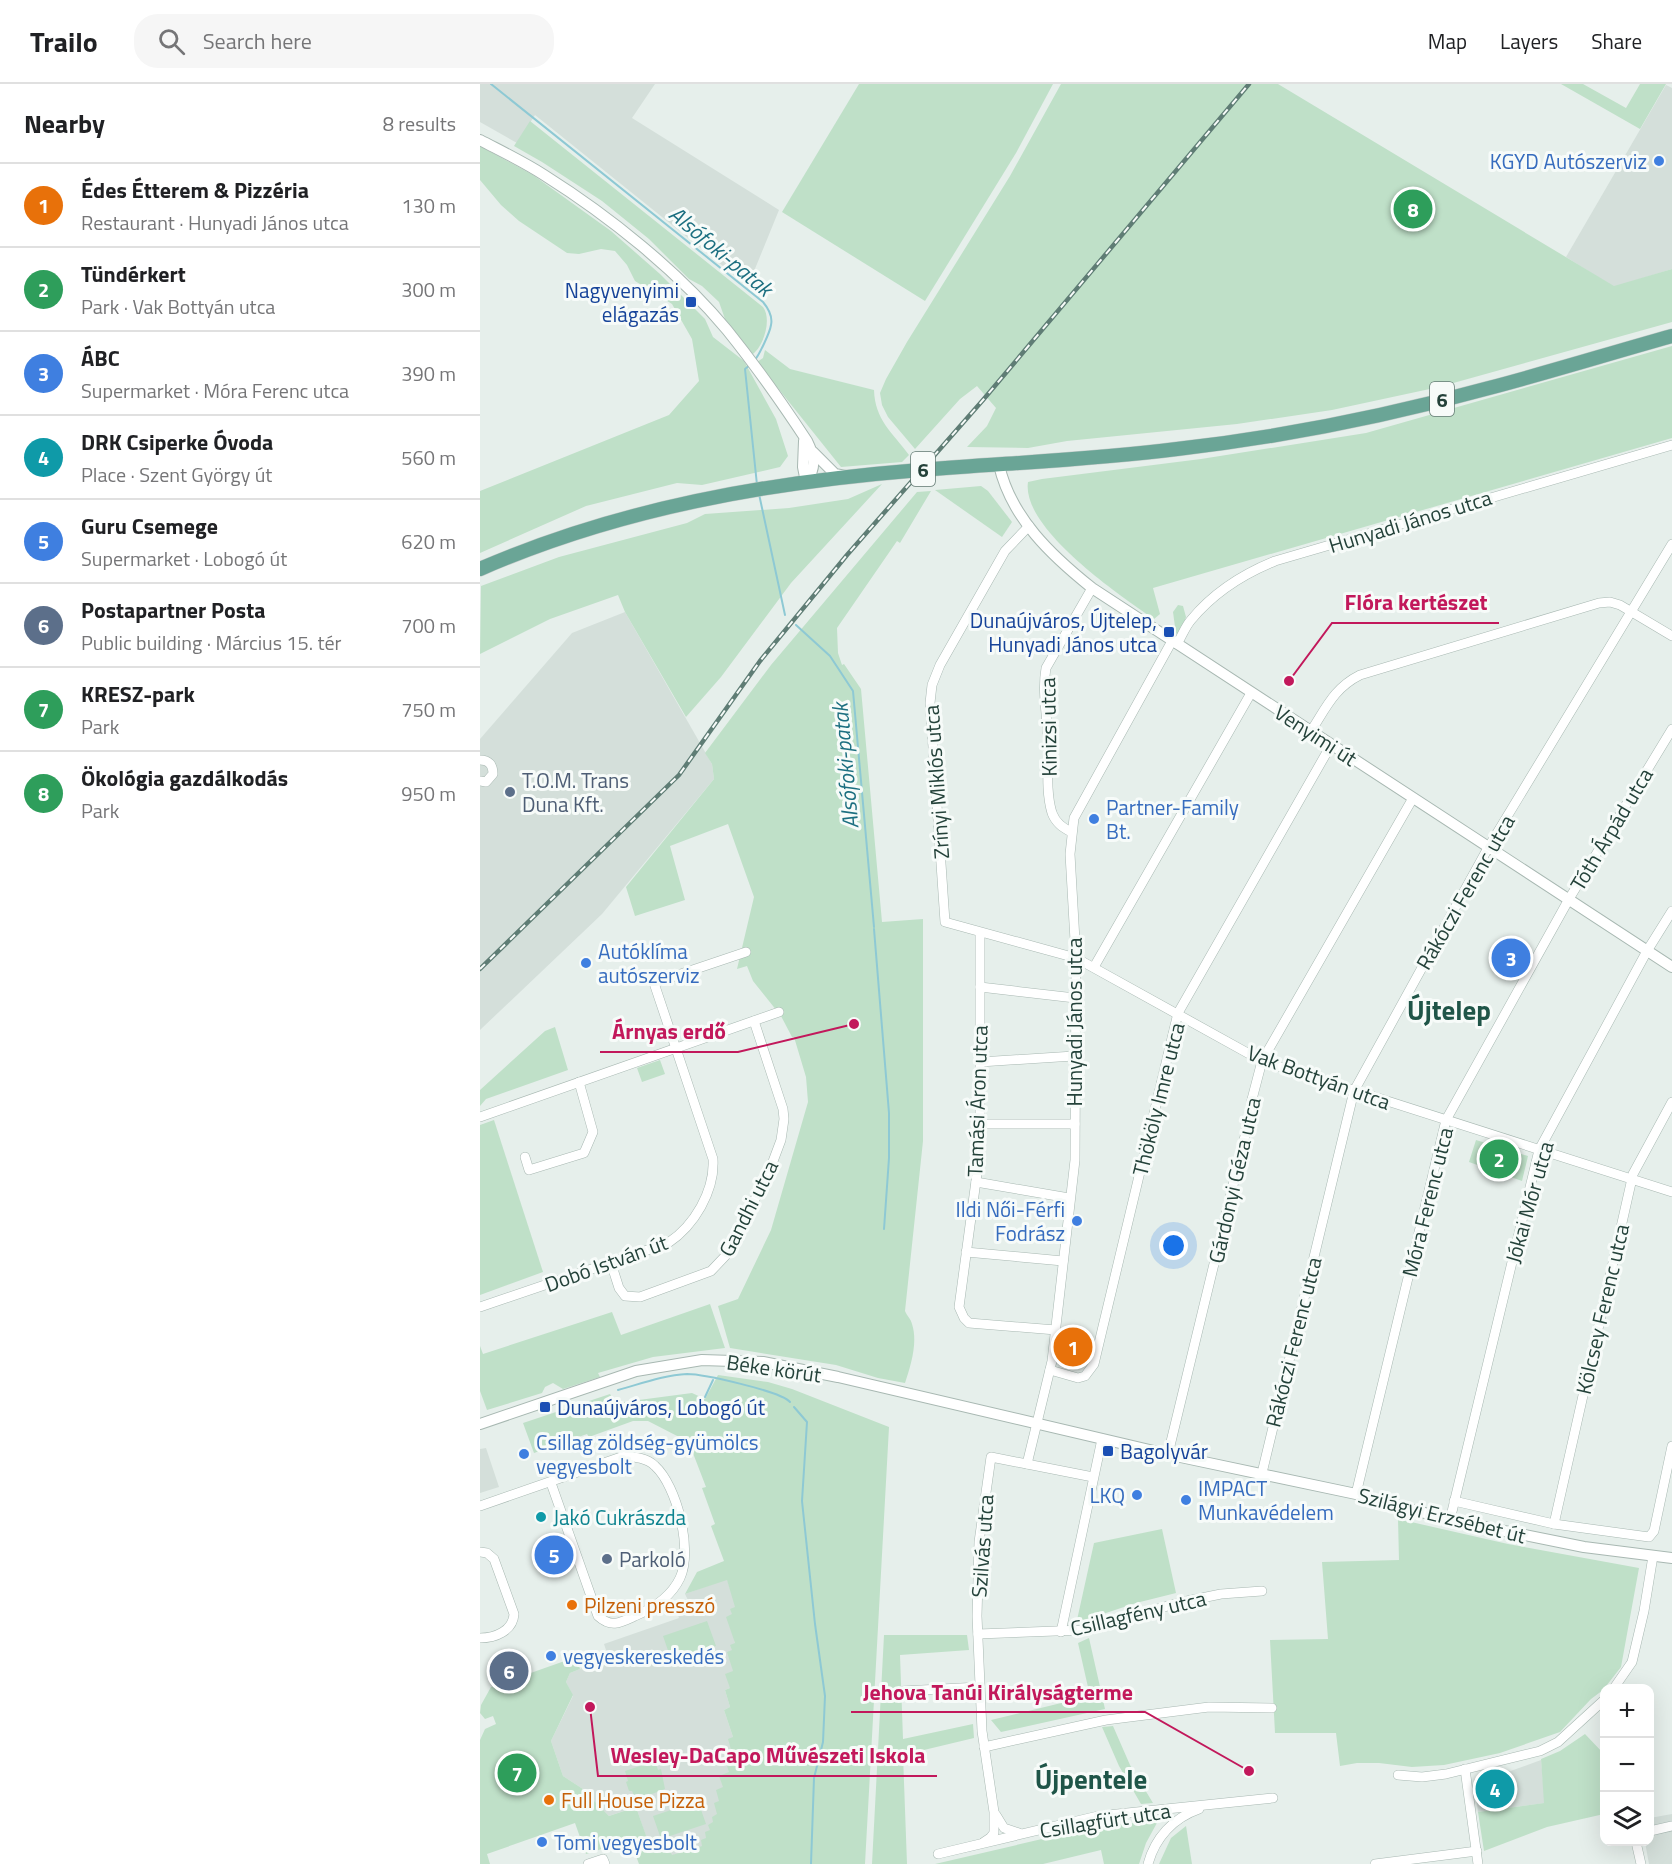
<!DOCTYPE html>
<meta charset="utf-8">
<style>
body{margin:0;font-family:"Titillium Web",sans-serif;background:#f6f6f6;color:#202124}
.controls{position:absolute;right:18px;bottom:18px;display:grid;overflow:hidden;border-radius:12px;box-shadow:0 6px 24px #0002}
.controls button{width:54px;height:54px;display:grid;place-items:center;padding:0;border:0;border-bottom:2px solid #e0e0e0;background:#fff;color:#202124;font:30px sans-serif}
.you{position:absolute;left:694px;top:1162px;width:21px;height:21px;margin:-15px;border:4px solid #fff;border-radius:50%;background:#1a73e8;box-shadow:0 0 0 9px #1a73e833}
.badge{display:grid;place-items:center;width:39px;height:39px;border-radius:50%;background:#7f4e3f;color:#fff;font-size:20px;font-weight:700}
.pin{position:absolute;translate:-50% -50%;border:3px solid #fff;box-shadow:0 2px 6px #0006}
.list{margin:0;padding:0;list-style:none}
h2{display:flex;justify-content:space-between;align-items:center;height:78px;margin:0;padding:0 24px;font-size:26px}
h2 small{font-size:20px;font-weight:400;color:#757577}
.list li{display:grid;grid-template-columns:39px 1fr auto;gap:18px;align-items:center;box-sizing:border-box;height:84px;padding:0 24px;border-top:2px solid #e0e0e0}
.list b{display:block;font-size:22px;white-space:nowrap}
.list p{margin:0;font-size:20px;white-space:nowrap;color:#757577}
.list em{font-size:20px;font-style:normal;color:#757577}
.icon{flex:none;width:33px;height:33px;fill:none;stroke:currentColor;stroke-width:2;stroke-linecap:round;stroke-linejoin:round}
.map{position:relative;flex:none;width:1192px;height:1780px;overflow:hidden}
header{display:flex;align-items:center;gap:36px;box-sizing:border-box;height:84px;padding:0 30px;background:#fff;border-bottom:2px solid #e0e0e0}
header strong{font-size:28px}
nav{display:flex;gap:33px;margin-inline-start:auto;font-size:21px}
.search{width:420px;height:54px;background:#f6f6f6;display:flex;align-items:center;gap:15px;box-sizing:border-box;padding:0 21px;border-radius:24px;color:#757577;font-size:22px}
main{display:flex}
aside{flex:1;background:#fff}
.map>svg:first-child{display:block}
.built{fill:#d4dfda}
.green{fill:#bfe0c8}
.lines{fill:none;stroke-linecap:round;stroke-linejoin:round}
.stream{stroke:#8ec9d4;stroke-width:2}
.minor-casing{stroke:#a8b8b2;stroke-width:10}
.tertiary-casing{stroke:#a8b8b2;stroke-width:12}
.primary-casing{stroke:#c2cac8;stroke-width:15}
.minor{stroke:#fff;stroke-width:9}
.tertiary{stroke:#fff;stroke-width:10}
.primary{stroke:#6aa596;stroke-width:14}
.rail-casing{stroke:#5f7d75;stroke-width:4.5}
.rail{stroke:#f7fbf9;stroke-width:2;stroke-dasharray:7;stroke-linecap:butt}
.shop-dot{fill:#3f7fe0;stroke:#f7fbf9;stroke-width:2}
.transit-dot{fill:#1a4fb4;stroke:#f7fbf9;stroke-width:2}
.service-dot{fill:#5c6f8a;stroke:#f7fbf9;stroke-width:2}
.culture-dot{fill:#0f9aa8;stroke:#f7fbf9;stroke-width:2}
.food-dot{fill:#e8710a;stroke:#f7fbf9;stroke-width:2}
.labels{text-anchor:middle;dominant-baseline:central;stroke-width:6;stroke-linejoin:round;paint-order:stroke}
.shield{fill:#f7fbf9;stroke:#637a73;stroke-width:1.5}
.shield-label{font-size:20px;font-weight:bold;fill:#24423a}
.shop-label{font-size:21px;fill:#366cbe;stroke:#f7fbf9;text-anchor:start}
.transit-label{font-size:21px;fill:#164399;stroke:#f7fbf9;text-anchor:end}
.street-label{font-size:21px;fill:#24423a;stroke:#f7fbf9}
.service-label{font-size:21px;fill:#4e5e75;stroke:#f7fbf9;text-anchor:start}
.culture-label{font-size:21px;fill:#0d838f;stroke:#f7fbf9;text-anchor:start}
.food-label{font-size:21px;fill:#c56008;stroke:#f7fbf9;text-anchor:start}
.water-label{font-size:22px;font-style:italic;fill:#1c6f80;stroke:#f7fbf9}
.district-label{font-size:27px;font-weight:bold;fill:#1f5548;stroke:#f7fbf9}
.leader{fill:none;stroke:#c2185b;stroke-width:2}
.callout-dot{fill:#c2185b;stroke:#f7fbf9;stroke-width:2}
.callout-label{font-size:22px;text-anchor:middle;font-weight:bold;fill:#c2185b;stroke:#f7fbf9;stroke-width:6;stroke-linejoin:round;paint-order:stroke}
</style>
<header>
<strong>Trailo</strong>
<div class="search"><svg class="icon" aria-label="search" viewBox="0 0 24 24"><circle cx="10" cy="10" r="6"/><path d="M15 15l6 6"/></svg>Search here</div>
<nav><a>Map</a><a>Layers</a><a>Share</a></nav>
</header>
<main>
<aside>
<h2>Nearby<small>8 results</small></h2>
<ul class="list">
<li><span class="badge" style="background:#e8710a">1</span><div><b>Édes Étterem &amp; Pizzéria</b><p>Restaurant · Hunyadi János utca</p></div><em>130 m</em></li>
<li><span class="badge" style="background:#2e9e5b">2</span><div><b>Tündérkert</b><p>Park · Vak Bottyán utca</p></div><em>300 m</em></li>
<li><span class="badge" style="background:#3f7fe0">3</span><div><b>ÁBC</b><p>Supermarket · Móra Ferenc utca</p></div><em>390 m</em></li>
<li><span class="badge" style="background:#0f9aa8">4</span><div><b>DRK Csiperke Óvoda</b><p>Place · Szent György út</p></div><em>560 m</em></li>
<li><span class="badge" style="background:#3f7fe0">5</span><div><b>Guru Csemege</b><p>Supermarket · Lobogó út</p></div><em>620 m</em></li>
<li><span class="badge" style="background:#5c6f8a">6</span><div><b>Postapartner Posta</b><p>Public building · Március 15. tér</p></div><em>700 m</em></li>
<li><span class="badge" style="background:#2e9e5b">7</span><div><b>KRESZ-park</b><p>Park</p></div><em>750 m</em></li>
<li><span class="badge" style="background:#2e9e5b">8</span><div><b>Ökológia gazdálkodás</b><p>Park</p></div><em>950 m</em></li>
</ul>
</aside>
<div class="map">
<svg width="1192" height="1780" viewBox="0 0 1192 1780">
<rect width="100%" height="100%" fill="#e6efeb"/>
<g class="built">
<path d="M0,0H175L152,34L299,126L268,202L55,31L37,59L0,38Z"/>
<path d="M1186,1L1192,4V185L1134,203L1086,173Z"/>
<path d="M145,528L232,680L234,695L122,830L0,946V655L92,549Z"/>
<path d="M6,1364L19,1403L0,1409V1365Z"/>
<path d="M247,1495L256,1523L252,1530L255,1560L252,1566L253,1587L250,1604L245,1606L250,1623L244,1626L253,1653L249,1688L243,1703L237,1731L223,1762L191,1772L169,1761L156,1723L129,1732L114,1718L110,1719L106,1707L83,1692L71,1657L93,1612L86,1598L90,1589L122,1576L120,1568L126,1566L124,1560L199,1534L197,1528L203,1525L201,1519L208,1516L205,1510Z"/>
<path d="M1061,1676L1065,1719L998,1728L994,1695L1025,1689Z"/>
<path d="M1192,1730V1780H1169L1165,1758H1170V1734Z"/>
</g>
<g class="green">
<path d="M379,0H573L536,69L445,217L302,128Z"/>
<path d="M581,0H798L1134,202L1192,185V238L959,303L852,326L757,340L587,357L548,364L487,363L507,342L516,324L497,302L480,315L435,365L408,333L402,321L400,309L406,295L427,258L530,92Z"/>
<path d="M1081,0H1103L1146,24L1160,0H1186L1160,45Z"/>
<path d="M50,37L283,223C292,235 284,261 273,270L245,235L239,218L222,202L209,195L169,155L122,117L62,78L34,62Z"/>
<path d="M0,62L53,91L131,147L180,190L225,235L233,253L264,277L296,335L308,372L300,383L222,401L197,399L106,422L0,469V407L189,331L219,297L212,255L192,220L155,197L147,181L135,167L121,165L99,170L87,169L39,137L21,121L0,96Z"/>
<path d="M1192,262V354L673,504L680,530L674,535C639,511 541,444 548,398L562,395L721,375L886,349Z"/>
<path d="M285,266L310,285L394,306C395,336 412,348 429,371L422,378L361,383L277,278L283,274Z"/>
<path d="M402,400L311,499L241,593L206,633L145,528L138,511L70,535L0,570L1,502L79,473L207,439L225,430L309,424L368,415Z"/>
<path d="M501,402L508,407L532,438L522,453L455,406Z"/>
<path d="M451,407L420,459L417,457L357,544L358,569L362,581L364,580L381,605L402,838L443,835V1057L425,1227C427,1232 431,1235 432,1240C438,1258 431,1281 425,1299L398,1294L356,1281L250,1264L238,1222L258,1215L291,1146L328,1018L326,993L314,953H312L301,932L273,897L267,882L257,885L274,813L248,740L190,762L205,816L155,832L146,803L234,695L232,680L225,669L291,581L437,408Z"/>
<path d="M698,521L703,522L706,533L701,547L696,550L693,528Z"/>
<path d="M75,943L88,986L6,1015L0,1022V1006L65,947Z"/>
<path d="M180,976L185,990L162,998L157,984Z"/>
<path d="M14,1036L63,1188L0,1211V1041Z"/>
<path d="M996,1056L1048,1072L1042,1097L989,1078Z"/>
<path d="M230,1220L245,1264L173,1273L118,1289L120,1293L83,1305L73,1299L65,1303L62,1309L7,1326L0,1307V1262L3,1270L132,1228L141,1251Z"/>
<path d="M238,1291L288,1298L312,1305L409,1343L385,1780H159L150,1756L106,1770L95,1739L7,1770L10,1780H0V1656L5,1645L16,1640L13,1632L5,1635L0,1629L1,1621L11,1603L96,1573L100,1585L90,1589L86,1598L93,1611L71,1657L83,1692L106,1707L110,1718L114,1717L129,1732L156,1723L169,1760L175,1759L177,1764L182,1763L184,1768L190,1767L192,1771L222,1762L221,1756L226,1754L225,1748L230,1746L228,1741L233,1738L232,1733L237,1730L234,1719L239,1717L236,1706L243,1703L239,1692L249,1688L244,1673L252,1669L248,1655L253,1653L244,1626L250,1623L245,1606L250,1604L245,1590L253,1587L247,1568L252,1566L250,1561L255,1559L246,1533L252,1530L250,1525L255,1523L247,1496L205,1510L217,1488L244,1477L231,1442L235,1440L222,1404L226,1403L211,1364L203,1355L168,1337H153L109,1353L107,1350L54,1369L43,1339L130,1310L136,1319L212,1309L225,1315Z"/>
<path d="M918,1435L1028,1460L1159,1484L1141,1583L1123,1606L1111,1615L1080,1648L1020,1669L964,1681L932,1683L899,1679H877L860,1682L856,1649H795L790,1556L848,1555L842,1478L919,1476Z"/>
<path d="M682,1445L696,1509L656,1519L602,1537L597,1536L614,1459Z"/>
<path d="M227,1537L236,1562L192,1578L183,1552Z"/>
<path d="M404,1551H487L489,1566L420,1571L423,1655L493,1640L494,1654L423,1671L427,1780H392Z"/>
<path d="M609,1554L625,1625L521,1648L511,1636L610,1612L598,1559Z"/>
<path d="M633,1642L650,1681L673,1719L661,1720L639,1682L622,1643Z"/>
<path d="M1105,1650L1124,1670V1730L1067,1743L1004,1767L998,1728L1064,1719L1061,1675L1080,1667Z"/>
<path d="M175,1677L178,1686L181,1685L185,1705L156,1716L152,1707H149L146,1698L148,1697L145,1687Z"/>
<path d="M218,1717L226,1740L181,1755L173,1732Z"/>
<path d="M678,1737L666,1759L659,1780H624L621,1766L563,1780H455L618,1742Z"/>
<path d="M706,1742L712,1780H679L691,1754Z"/>
</g>
<g class="lines">
<g class="stream">
<path d="M11,0L283,218C288,224 293,232 291,241C290,248 279,272 274,277"/>
<path d="M270,281L265,285L277,401"/>
<path d="M279,410L305,531"/>
<path d="M316,541L350,572L373,607L394,843"/>
<path d="M394,845L409,1029V1074L404,1145"/>
<path d="M138,1306C160,1300 184,1291 207,1290C223,1290 300,1307 310,1318"/>
<path d="M225,1313L233,1296"/>
<path d="M314,1323L327,1338L322,1417L335,1540L345,1612L343,1658L334,1694L331,1780"/>
</g>
<defs>
<g id="minor">
<path d="M549,442L525,467L460,581L452,601L450,619L465,838L596,874L782,977L1192,1108"/>
<path d="M697,560C702,552 705,543 711,536C734,508 763,490 795,477L1192,361"/>
<path d="M831,647C846,624 854,604 880,591L1119,519L1130,518L1140,521L1192,552"/>
<path d="M0,676C9,676 13,681 13,690L6,698L0,697"/>
<path d="M591,748C582,743 576,739 572,729C565,706 569,678 568,654C567,631 562,607 566,584L612,504"/>
<path d="M500,849V1067L479,1223L484,1234L489,1239L576,1246"/>
<path d="M614,883L771,609"/>
<path d="M500,903L595,914"/>
<path d="M500,978L594,972"/>
<path d="M0,1033L299,928"/>
<path d="M500,1040H595"/>
<path d="M45,1073L49,1086L104,1069L113,1048L99,998"/>
<path d="M496,1098L589,1114"/>
<path d="M486,1168L583,1177"/>
<path d="M131,1179L139,1204L145,1212L160,1213L231,1187L250,1167L292,1080L301,1056L304,1035L303,1025L274,937"/>
<path d="M0,1223L188,1159C214,1142 235,1107 233,1075L174,899L266,868"/>
<path d="M570,1286L598,1294L605,1292L614,1280L698,929L851,661"/>
<path d="M688,1370L771,1027V1019L782,977L933,714"/>
<path d="M547,1380L572,1277L595,1076L596,874L590,770L594,734L692,557"/>
<path d="M782,1389L874,1007L1008,764L1192,460"/>
<path d="M876,1410L966,1036L1089,815L1192,645"/>
<path d="M974,1417L1074,1440L1169,1453L1174,1447L1192,1362"/>
<path d="M0,1422L144,1372C155,1373 167,1374 175,1382C197,1402 213,1466 200,1494C191,1513 174,1524 155,1532C140,1539 131,1544 118,1532L71,1399"/>
<path d="M970,1436L1059,1066L1167,867L1192,827"/>
<path d="M1074,1440L1153,1090L1192,1018"/>
<path d="M0,1468L7,1469L14,1475L34,1530C33,1547 15,1554 0,1554"/>
<path d="M581,1548L622,1355"/>
<path d="M498,1550L602,1546L702,1518L741,1510L782,1507"/>
<path d="M1134,1604L1152,1578L1164,1527L1173,1472"/>
<path d="M422,1607L500,1603"/>
<path d="M504,1663L626,1636L729,1623L792,1624"/>
<path d="M985,1685L998,1780"/>
<path d="M918,1691L942,1693L966,1690L1060,1667L1078,1658L1124,1616"/>
<path d="M516,1731L524,1744L539,1749"/>
<path d="M1170,1747L1192,1742"/>
<path d="M504,1758L510,1754L514,1749V1728L502,1647L497,1532L499,1458L511,1373L613,1393"/>
<path d="M1156,1758L1161,1780"/>
<path d="M458,1770L618,1732L793,1714"/>
<path d="M108,1780L123,1775L125,1780"/>
<path d="M668,1780C675,1754 693,1734 719,1725"/>
<path d="M895,1780L997,1767"/>
</g>
<g id="tertiary">
<path d="M0,56C21,67 44,78 64,91C129,132 198,187 247,246C276,282 302,319 327,357C334,371 337,384 326,398"/>
<path d="M324,357L323,383L326,398"/>
<path d="M333,368L355,390L365,392"/>
<path d="M519,381C531,434 572,472 612,504L1192,883"/>
<path d="M0,1340L156,1287L222,1276L283,1278L358,1293L691,1371L876,1410L970,1436L1104,1463L1192,1474"/>
</g>
<path id="primary" d="M0,485C140,424 289,398 440,386C525,379 611,376 697,365C802,353 907,332 1009,304C1070,288 1131,269 1192,252"/>
</defs>
<use href="#minor" class="minor-casing"/>
<use href="#tertiary" class="tertiary-casing"/>
<use href="#primary" class="primary-casing"/>
<use href="#minor" class="minor"/>
<use href="#tertiary" class="tertiary"/>
<use href="#primary" class="primary"/>
<defs>
<path id="rail" d="M0,885L199,691L280,577L367,471L503,316L769,0"/>
</defs>
<use href="#rail" class="rail-casing"/>
<use href="#rail" class="rail"/>
</g>
<g class="shop-dot">
<circle cx="1179" cy="77" r="6"/>
<circle cx="614" cy="735" r="6"/>
<circle cx="106" cy="879" r="6"/>
<circle cx="597" cy="1137" r="6"/>
<circle cx="44" cy="1370" r="6"/>
<circle cx="657" cy="1411" r="6"/>
<circle cx="706" cy="1416" r="6"/>
<circle cx="71" cy="1572" r="6"/>
<circle cx="62" cy="1758" r="6"/>
</g>
<g class="transit-dot">
<rect x="205" y="212" width="12" height="12" rx="3"/>
<rect x="683" y="542" width="12" height="12" rx="3"/>
<rect x="59" y="1317" width="12" height="12" rx="3"/>
<rect x="622" y="1361" width="12" height="12" rx="3"/>
</g>
<g class="service-dot">
<circle cx="30" cy="708" r="6"/>
<circle cx="127" cy="1475" r="6"/>
</g>
<circle class="culture-dot" cx="61" cy="1433" r="6"/>
<g class="food-dot">
<circle cx="92" cy="1521" r="6"/>
<circle cx="69" cy="1716" r="6"/>
</g>
<g class="labels">
<g class="shield">
<rect x="950" y="298" width="24" height="34" rx="4.5"/>
<rect x="431" y="368" width="24" height="34" rx="4.5"/>
</g>
<g class="shield-label">
<text x="962" y="315">6</text>
<text x="443" y="385">6</text>
</g>
<g class="shop-label">
<text x="1167" y="77" text-anchor="end">KGYD Autószerviz</text>
<text x="626" y="723">Partner-Family<tspan x="626" dy="24">Bt.</tspan></text>
<text x="118" y="867">Autóklíma<tspan x="118" dy="24">autószerviz</tspan></text>
<text x="585" y="1125" text-anchor="end">Ildi Női-Férfi<tspan x="585" dy="24">Fodrász</tspan></text>
<text x="56" y="1358">Csillag zöldség-gyümölcs<tspan x="56" dy="24">vegyesbolt</tspan></text>
<text x="718" y="1404">IMPACT<tspan x="718" dy="24">Munkavédelem</tspan></text>
<text x="645" y="1411" text-anchor="end">LKQ</text>
<text x="83" y="1572">vegyeskereskedés</text>
<text x="74" y="1758">Tomi vegyesbolt</text>
</g>
<g class="transit-label">
<text x="199" y="206">Nagyvenyimi<tspan x="199" dy="24">elágazás</tspan></text>
<text x="677" y="536">Dunaújváros, Újtelep,<tspan x="677" dy="24">Hunyadi János utca</tspan></text>
<text x="77" y="1323" text-anchor="start">Dunaújváros, Lobogó út</text>
<text x="640" y="1367" text-anchor="start">Bagolyvár</text>
</g>
<g class="street-label">
<text transform="translate(930 437) rotate(-17)">Hunyadi János utca</text>
<text transform="translate(568 643) rotate(-91)">Kinizsi utca</text>
<text transform="translate(836 651) rotate(33)">Venyimi út</text>
<text transform="translate(456 698) rotate(-94)">Zrínyi Miklós utca</text>
<text transform="translate(1131 745) rotate(-59)">Tóth Árpád utca</text>
<text transform="translate(985 808) rotate(-60)">Rákóczi Ferenc utca</text>
<text transform="translate(594 938) rotate(-90)">Hunyadi János utca</text>
<text transform="translate(839 993) rotate(20)">Vak Bottyán utca</text>
<text transform="translate(678 1015) rotate(-76)">Thököly Imre utca</text>
<text transform="translate(497 1017) rotate(-88)">Tamási Áron utca</text>
<text transform="translate(754 1096) rotate(-77)">Gárdonyi Géza utca</text>
<text transform="translate(947 1118) rotate(-76)">Móra Ferenc utca</text>
<text transform="translate(1049 1118) rotate(-74)">Jókai Mór utca</text>
<text transform="translate(268 1124) rotate(-63)">Gandhi utca</text>
<text transform="translate(126 1179) rotate(-20)">Dobó István út</text>
<text transform="translate(1122 1225) rotate(-77)">Kölcsey Ferenc utca</text>
<text transform="translate(813 1258) rotate(-76)">Rákóczi Ferenc utca</text>
<text transform="translate(294 1284) rotate(8)">Béke körút</text>
<text transform="translate(962 1431) rotate(14)">Szilágyi Erzsébet út</text>
<text transform="translate(502 1462) rotate(-86)">Szilvás utca</text>
<text transform="translate(658 1529) rotate(-13)">Csillagfény utca</text>
<text transform="translate(625 1736) rotate(-9)">Csillagfürt utca</text>
</g>
<g class="service-label">
<text x="42" y="696">T.O.M. Trans<tspan x="42" dy="24">Duna Kft.</tspan></text>
<text x="139" y="1475">Parkoló</text>
</g>
<g class="culture-label">
<text x="73" y="1433">Jakó Cukrászda</text>
</g>
<g class="food-label">
<text x="104" y="1521">Pilzeni presszó</text>
<text x="81" y="1716">Full House Pizza</text>
</g>
<g class="water-label">
<text transform="translate(241 167) rotate(40)">Alsófoki-patak</text>
<text transform="translate(365 682) rotate(-95)">Alsófoki-patak</text>
</g>
<g class="district-label">
<text x="969" y="925">Újtelep</text>
<text x="611" y="1694">Újpentele</text>
</g>
</g>
<path class="leader" d="M809 597L852 539H1019M374 940L258 968H120M769 1687L665 1628H371M110 1623L118 1692H457"/>
<g class="callout-dot">
<circle cx="809" cy="597" r="6"/>
<circle cx="374" cy="940" r="6"/>
<circle cx="769" cy="1687" r="6"/>
<circle cx="110" cy="1623" r="6"/>
</g>
<g class="callout-label">
<text x="936" y="526">Flóra kertészet</text>
<text x="189" y="955">Árnyas erdő</text>
<text x="518" y="1616">Jehova Tanúi Királyságterme</text>
<text x="288" y="1679">Wesley-DaCapo Művészeti Iskola</text>
</g>
</svg>
<div class="controls">
<button>+</button>
<button>−</button>
<button><svg class="icon" aria-label="layers" viewBox="0 0 24 24"><path d="M12 4l9 5-9 5-9-5zM3 14l9 5 9-5"/></svg></button>
</div>
<div class="you"></div>
<div class="pin badge" style="left:593px;top:1263px;background:#e8710a">1</div>
<div class="pin badge" style="left:1019px;top:1075px;background:#2e9e5b">2</div>
<div class="pin badge" style="left:1031px;top:874px;background:#3f7fe0">3</div>
<div class="pin badge" style="left:1015px;top:1705px;background:#0f9aa8">4</div>
<div class="pin badge" style="left:74px;top:1471px;background:#3f7fe0">5</div>
<div class="pin badge" style="left:29px;top:1587px;background:#5c6f8a">6</div>
<div class="pin badge" style="left:37px;top:1689px;background:#2e9e5b">7</div>
<div class="pin badge" style="left:933px;top:125px;background:#2e9e5b">8</div>
</div>
</main>
